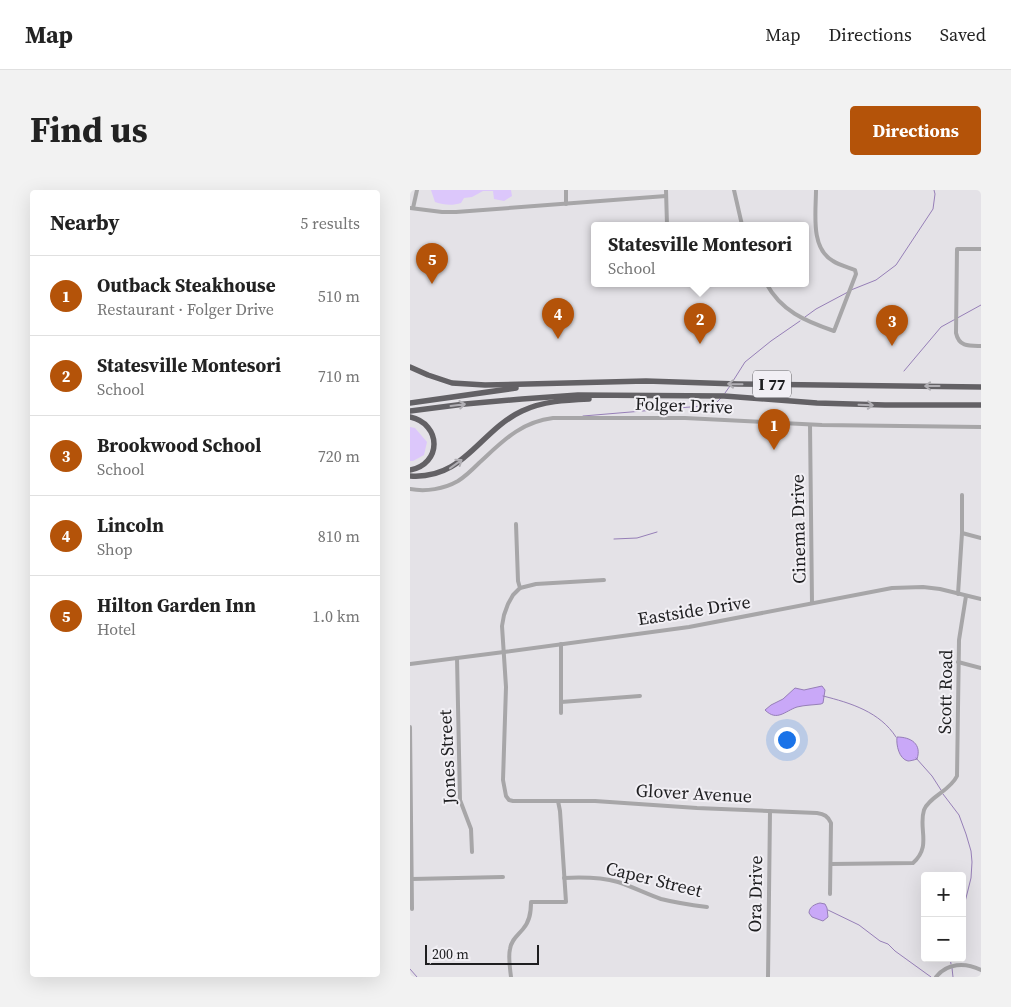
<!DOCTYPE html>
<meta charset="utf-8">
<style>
body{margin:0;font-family:"Source Serif 4",serif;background:#f2f2f2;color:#222}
.controls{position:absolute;right:15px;bottom:15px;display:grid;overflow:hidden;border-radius:5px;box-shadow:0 5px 20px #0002}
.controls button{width:45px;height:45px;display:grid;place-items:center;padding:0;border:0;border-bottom:1px solid #e0e0e0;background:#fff;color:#222;font:25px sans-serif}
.scale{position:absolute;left:15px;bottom:12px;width:114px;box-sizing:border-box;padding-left:5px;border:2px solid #1e1e20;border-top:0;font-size:14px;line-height:18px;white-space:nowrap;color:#1e1e20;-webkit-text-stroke:4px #f1eff4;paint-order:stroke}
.you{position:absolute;left:376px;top:549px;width:18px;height:18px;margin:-12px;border:4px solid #fff;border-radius:50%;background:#1a73e8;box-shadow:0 0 0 8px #1a73e833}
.badge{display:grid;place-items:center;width:32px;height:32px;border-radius:50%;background:#b45309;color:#fff;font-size:16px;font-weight:700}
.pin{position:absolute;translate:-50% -41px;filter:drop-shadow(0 1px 2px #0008)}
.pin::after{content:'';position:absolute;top:26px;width:18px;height:15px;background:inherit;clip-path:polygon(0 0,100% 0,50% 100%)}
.popup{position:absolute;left:181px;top:32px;width:218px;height:65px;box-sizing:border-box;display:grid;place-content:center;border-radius:5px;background:#fff;filter:drop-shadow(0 1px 4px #0005);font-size:16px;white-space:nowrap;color:#767676}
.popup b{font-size:19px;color:#222}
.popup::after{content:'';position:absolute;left:50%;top:100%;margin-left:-10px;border:10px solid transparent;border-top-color:#fff}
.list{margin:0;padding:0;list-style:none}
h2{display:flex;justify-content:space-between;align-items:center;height:65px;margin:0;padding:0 20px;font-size:21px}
h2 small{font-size:16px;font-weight:400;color:#767676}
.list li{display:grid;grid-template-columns:32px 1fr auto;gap:15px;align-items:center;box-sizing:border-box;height:80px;padding:0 20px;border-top:1px solid #e0e0e0}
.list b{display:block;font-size:19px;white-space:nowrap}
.list p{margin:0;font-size:16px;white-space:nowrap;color:#767676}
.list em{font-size:16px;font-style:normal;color:#767676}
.map{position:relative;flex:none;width:571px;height:787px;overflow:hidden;border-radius:5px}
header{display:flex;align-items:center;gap:30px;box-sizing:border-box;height:70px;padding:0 25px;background:#fff;border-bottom:1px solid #e0e0e0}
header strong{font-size:24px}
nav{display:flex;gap:28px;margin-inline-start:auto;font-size:18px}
.intro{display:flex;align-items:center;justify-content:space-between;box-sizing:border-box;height:120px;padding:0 30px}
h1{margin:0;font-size:35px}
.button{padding:12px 22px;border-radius:5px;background:#b45309;color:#fff;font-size:18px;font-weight:700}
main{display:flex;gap:30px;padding:0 30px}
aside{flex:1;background:#fff;border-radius:5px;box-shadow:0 5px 20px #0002}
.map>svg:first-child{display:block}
.green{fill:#dcc7fb}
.water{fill:#c9a8f8;stroke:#967fb7}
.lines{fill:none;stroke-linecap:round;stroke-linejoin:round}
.stream{stroke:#967fb7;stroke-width:1}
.minor{stroke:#a7a6a8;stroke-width:4}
.highway{stroke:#636165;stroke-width:5.5}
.oneway{stroke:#b1afb4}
.labels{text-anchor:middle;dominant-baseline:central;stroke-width:4;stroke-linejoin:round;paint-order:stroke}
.shield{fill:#f1eff4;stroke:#5d5d60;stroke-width:1}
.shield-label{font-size:16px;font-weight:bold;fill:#1e1e20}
.street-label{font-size:18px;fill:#1e1e20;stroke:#f1eff4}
</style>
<header>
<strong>Map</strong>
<nav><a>Map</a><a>Directions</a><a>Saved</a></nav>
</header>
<div class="intro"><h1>Find us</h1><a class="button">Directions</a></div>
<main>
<aside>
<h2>Nearby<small>5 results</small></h2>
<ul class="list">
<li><span class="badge">1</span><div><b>Outback Steakhouse</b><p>Restaurant · Folger Drive</p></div><em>510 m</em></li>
<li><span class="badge">2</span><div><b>Statesville Montesori</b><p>School</p></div><em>710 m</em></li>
<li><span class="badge">3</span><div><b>Brookwood School</b><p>School</p></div><em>720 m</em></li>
<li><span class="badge">4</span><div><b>Lincoln</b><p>Shop</p></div><em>810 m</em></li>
<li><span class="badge">5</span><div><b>Hilton Garden Inn</b><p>Hotel</p></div><em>1.0 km</em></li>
</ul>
</aside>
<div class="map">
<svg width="571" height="787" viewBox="0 0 571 787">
<rect width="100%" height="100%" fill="#e4e2e7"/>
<g class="green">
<path d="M21,0H101L102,6L94,11L84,9L83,1H73L62,7L54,8L51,13C42,16 34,15 25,12Z"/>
<path d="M0,237L5,238L17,252L14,265L3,271H0Z"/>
</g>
<g class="water">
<path d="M412,496L415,500L413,513L411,514C403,515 395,515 387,517C375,521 367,532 355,520L361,515L373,509L385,498L394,500Z"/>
<path d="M487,547C501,547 512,554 507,569C504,570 500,571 498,571C489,569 486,555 487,547Z"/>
<path d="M410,713L415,714L417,718L418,727L413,731L402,727L399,723C399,717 405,714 410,713Z"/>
</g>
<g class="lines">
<g class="stream">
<path d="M441,100L466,90L486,75L523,19L525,4L524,0"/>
<path d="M395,127L406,119L438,102"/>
<path d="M494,181L531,137L571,115"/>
<path d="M323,191L335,172L361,151L390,131"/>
<path d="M315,203L320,196"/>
<path d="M173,226L304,215L311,208"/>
<path d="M204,349L227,348L247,342"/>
<path d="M413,506C441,513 470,522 486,547"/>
<path d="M506,568L522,586L531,600"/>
<path d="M533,604L549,625L556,644L561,661L562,672L561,688L552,724"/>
<path d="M418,720L449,735L470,751L478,754L485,761L521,787"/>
<path d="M540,768L541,774"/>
<path d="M542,778L543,787"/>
<path d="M0,779L7,787"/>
</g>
<g class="minor">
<path d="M156,0V14"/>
<path d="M256,0L257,35"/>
<path d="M324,0L332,35"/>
<path d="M0,18L32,22H46L256,6"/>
<path d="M3,18L7,0"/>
<path d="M571,59H547L546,143C549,157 559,156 571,156"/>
<path d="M356,93C371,121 395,131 424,141L446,84L445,80C438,77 429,75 423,71C400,58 406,22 406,0"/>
<path d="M400,235L402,413"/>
<path d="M0,299C16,302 34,299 48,291C56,286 63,279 69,273C92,252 110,232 143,228H275L412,235L571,237"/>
<path d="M106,334L108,391L110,398L103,405L98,414L94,425L92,436L96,497L93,590L96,606L99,610L103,611H185L287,618L407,623C414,624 418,626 421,633L420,704"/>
<path d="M552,343L571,348"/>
<path d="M110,398L126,394L194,390"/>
<path d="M548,404L552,343V305"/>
<path d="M47,468L50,610L61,639L62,662"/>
<path d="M548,472L571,478"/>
<path d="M0,474L94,462L279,437L482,398L513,397L530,399L571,409"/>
<path d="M151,512L230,506"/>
<path d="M151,523V454"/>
<path d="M0,537L2,719"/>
<path d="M421,674L503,673C522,656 508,639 514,620C519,607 540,601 547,586L549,450L556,406"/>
<path d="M154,688C173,687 190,687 208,692C223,697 237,704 251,709C267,713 281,715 297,717"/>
<path d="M2,689L93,687"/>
<path d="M101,787C100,778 98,767 100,759C101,750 108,745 113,739C120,731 121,722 121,712H156L150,621L148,611"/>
<path d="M358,787L360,621"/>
<path d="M526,787C537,773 555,772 571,780"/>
</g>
<g class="highway">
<path d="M0,177L18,185L42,193L75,195L236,191L328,194L571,197"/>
<path d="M0,213L106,198"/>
<path d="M0,221L55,214L112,209L168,205L314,206L407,213L475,215H571"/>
<path d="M0,227C32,234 32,274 0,280"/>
<path d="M0,286C54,290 69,241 112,221C133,211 156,210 179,209"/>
</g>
</g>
<defs><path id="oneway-shaft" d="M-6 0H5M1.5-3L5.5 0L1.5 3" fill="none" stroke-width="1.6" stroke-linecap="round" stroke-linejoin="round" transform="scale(1.25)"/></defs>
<g class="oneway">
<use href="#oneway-shaft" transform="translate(325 194) rotate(-179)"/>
<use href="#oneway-shaft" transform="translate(522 196) rotate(-180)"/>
<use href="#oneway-shaft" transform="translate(48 215) rotate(-7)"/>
<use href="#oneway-shaft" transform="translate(456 215) rotate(2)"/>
<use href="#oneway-shaft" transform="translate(46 274) rotate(-36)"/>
</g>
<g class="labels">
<rect class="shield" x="343" y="180.5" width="38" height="27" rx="4"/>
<g class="shield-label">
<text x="362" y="194">I 77</text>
</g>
<g class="street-label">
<text transform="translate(274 215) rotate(2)">Folger Drive</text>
<text transform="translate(388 339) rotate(-91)">Cinema Drive</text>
<text transform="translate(284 420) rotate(-9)">Eastside Drive</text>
<text transform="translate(535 502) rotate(-89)">Scott Road</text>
<text transform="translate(37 567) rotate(-93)">Jones Street</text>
<text transform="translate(284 603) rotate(3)">Glover Avenue</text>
<text transform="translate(244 689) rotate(14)">Caper Street</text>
<text transform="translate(345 704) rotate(-89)">Ora Drive</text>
</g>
</g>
</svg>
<div class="controls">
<button>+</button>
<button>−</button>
</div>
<div class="scale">200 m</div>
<div class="you"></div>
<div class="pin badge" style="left:364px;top:260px">1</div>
<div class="pin badge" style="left:290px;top:154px">2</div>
<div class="popup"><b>Statesville Montesori</b>School</div>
<div class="pin badge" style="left:482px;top:156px">3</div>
<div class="pin badge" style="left:148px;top:149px">4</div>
<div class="pin badge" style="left:22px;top:94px">5</div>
</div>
</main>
